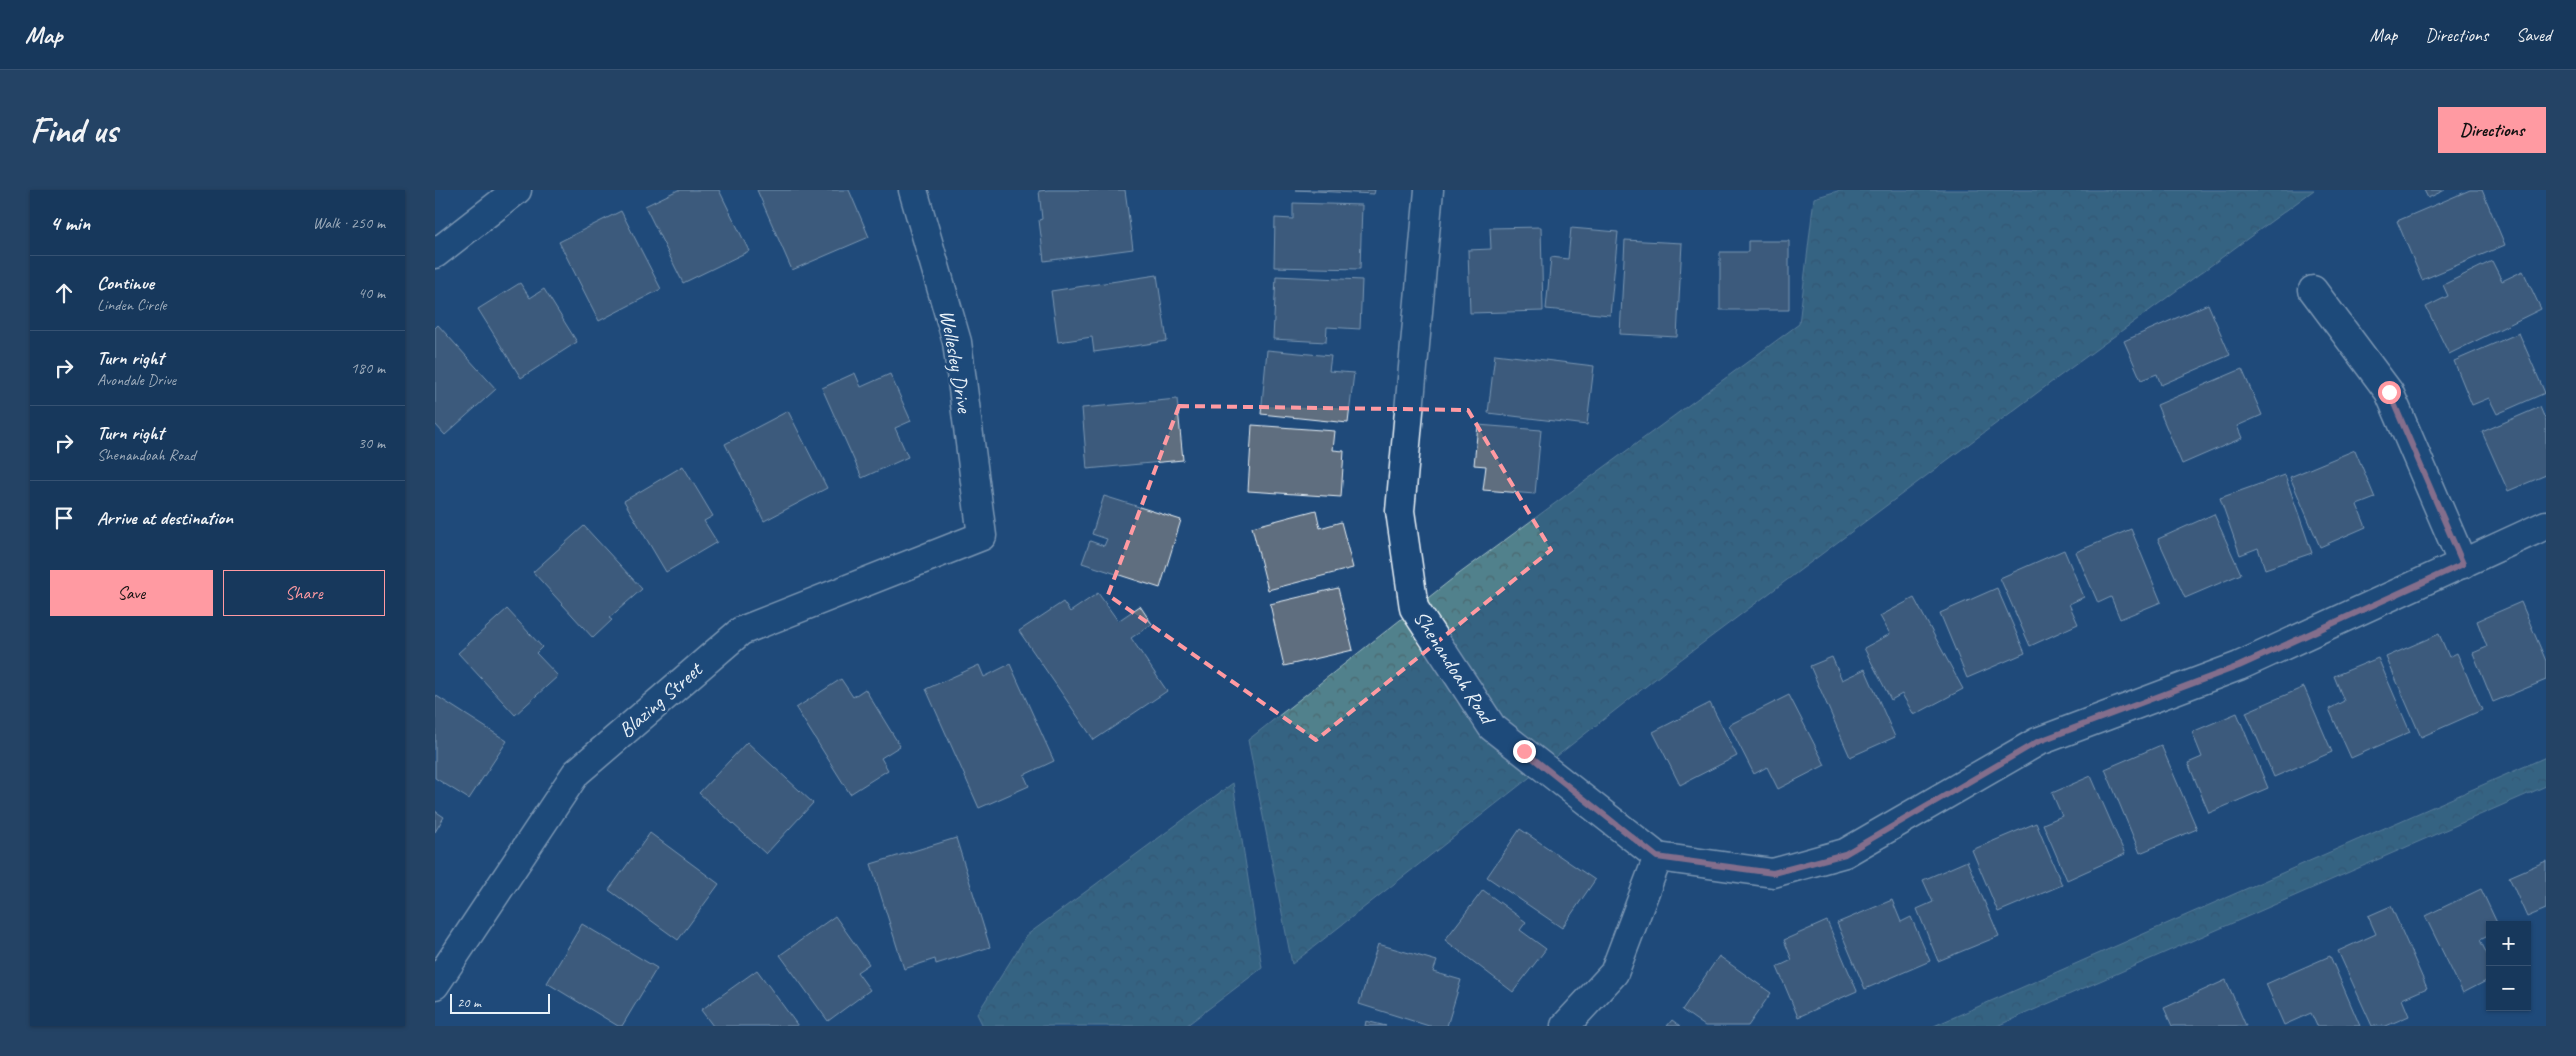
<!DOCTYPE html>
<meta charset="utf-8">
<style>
body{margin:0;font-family:Caveat,sans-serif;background:#244365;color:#f1f3f6}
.controls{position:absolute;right:15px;bottom:15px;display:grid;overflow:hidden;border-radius:0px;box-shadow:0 1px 4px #0004}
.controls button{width:45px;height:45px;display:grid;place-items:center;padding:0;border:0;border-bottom:1px solid #365272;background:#17385c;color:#f1f3f6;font:25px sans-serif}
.scale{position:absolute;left:15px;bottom:12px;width:100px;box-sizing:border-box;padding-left:5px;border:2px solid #e8f1f8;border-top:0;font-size:14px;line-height:18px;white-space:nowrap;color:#e8f1f8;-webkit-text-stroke:4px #1f4a7a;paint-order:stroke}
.stop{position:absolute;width:15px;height:15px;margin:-11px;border:4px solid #ff9aa2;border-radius:50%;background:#fff}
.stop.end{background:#ff9aa2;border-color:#fff;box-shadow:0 1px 5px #0008}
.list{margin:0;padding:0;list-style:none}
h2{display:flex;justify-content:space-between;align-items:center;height:65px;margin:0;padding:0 20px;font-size:21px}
h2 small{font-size:16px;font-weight:400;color:#9eacbb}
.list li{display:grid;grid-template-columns:32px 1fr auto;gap:15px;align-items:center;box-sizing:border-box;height:75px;padding:0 20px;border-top:1px solid #365272}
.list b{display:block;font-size:19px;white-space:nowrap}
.list p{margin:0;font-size:16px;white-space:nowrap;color:#9eacbb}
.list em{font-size:16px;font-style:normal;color:#9eacbb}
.actions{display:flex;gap:10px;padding:15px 20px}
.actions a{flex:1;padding:11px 0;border:1px solid #ff9aa2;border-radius:0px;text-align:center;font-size:18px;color:#ff9aa2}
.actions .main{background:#ff9aa2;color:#111}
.icon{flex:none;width:28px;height:28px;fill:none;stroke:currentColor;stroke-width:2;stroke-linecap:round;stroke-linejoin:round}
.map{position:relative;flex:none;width:2111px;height:836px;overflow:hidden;border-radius:0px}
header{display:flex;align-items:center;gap:30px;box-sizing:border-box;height:70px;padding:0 25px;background:#17385c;border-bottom:1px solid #365272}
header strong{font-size:24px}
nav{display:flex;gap:28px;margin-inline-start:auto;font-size:18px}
.intro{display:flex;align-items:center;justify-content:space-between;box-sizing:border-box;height:120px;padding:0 30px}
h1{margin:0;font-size:35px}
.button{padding:12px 22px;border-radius:0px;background:#ff9aa2;color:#111;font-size:18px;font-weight:700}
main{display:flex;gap:30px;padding:0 30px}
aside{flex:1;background:#17385c;border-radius:0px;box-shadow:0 1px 4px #0004}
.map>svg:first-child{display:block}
.forest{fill:url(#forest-crowns);stroke:#9cb9c2}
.building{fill:#5f6e7f;stroke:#e8f1f8}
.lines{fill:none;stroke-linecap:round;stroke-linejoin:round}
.minor-casing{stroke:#e8f1f8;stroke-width:31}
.minor{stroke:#1f4a7a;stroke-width:28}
.route{stroke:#ff9aa2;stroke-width:6}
.marked{fill:none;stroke:#ff9aa2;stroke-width:4;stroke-dasharray:10 6;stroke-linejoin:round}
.labels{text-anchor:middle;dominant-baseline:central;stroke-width:5;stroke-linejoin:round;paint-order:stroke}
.street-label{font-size:21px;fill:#e8f1f8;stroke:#1f4a7a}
</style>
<header>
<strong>Map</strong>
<nav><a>Map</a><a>Directions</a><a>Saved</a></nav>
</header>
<div class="intro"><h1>Find us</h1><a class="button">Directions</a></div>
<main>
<aside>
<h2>4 min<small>Walk · 250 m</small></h2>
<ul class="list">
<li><svg class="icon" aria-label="ahead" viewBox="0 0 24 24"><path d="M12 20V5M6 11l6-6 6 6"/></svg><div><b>Continue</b><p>Linden Circle</p></div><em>40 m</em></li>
<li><svg class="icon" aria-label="right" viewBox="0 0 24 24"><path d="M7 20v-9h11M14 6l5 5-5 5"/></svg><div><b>Turn right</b><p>Avondale Drive</p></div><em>180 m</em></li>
<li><svg class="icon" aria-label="right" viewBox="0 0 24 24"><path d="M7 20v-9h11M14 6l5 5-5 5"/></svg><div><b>Turn right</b><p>Shenandoah Road</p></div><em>30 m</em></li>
<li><svg class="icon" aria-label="arrive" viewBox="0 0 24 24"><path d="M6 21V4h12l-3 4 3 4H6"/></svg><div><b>Arrive at destination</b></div></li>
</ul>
<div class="actions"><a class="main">Save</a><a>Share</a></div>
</aside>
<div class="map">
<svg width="2111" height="836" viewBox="0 0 2111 836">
<defs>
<pattern id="forest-crowns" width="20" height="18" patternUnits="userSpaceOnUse" patternTransform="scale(1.25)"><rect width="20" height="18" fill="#51818c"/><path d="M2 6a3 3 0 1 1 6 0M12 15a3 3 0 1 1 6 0" fill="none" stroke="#4c676e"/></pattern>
</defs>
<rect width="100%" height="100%" fill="#1f4a7a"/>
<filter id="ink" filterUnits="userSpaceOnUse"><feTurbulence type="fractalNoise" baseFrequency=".02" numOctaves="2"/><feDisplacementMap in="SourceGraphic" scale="10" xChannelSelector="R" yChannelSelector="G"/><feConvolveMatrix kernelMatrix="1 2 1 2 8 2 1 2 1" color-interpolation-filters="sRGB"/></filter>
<g filter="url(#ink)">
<g class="forest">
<path d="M1406,0H1879L1618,191L1229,482L857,774L813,550L1017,389L1364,134L1379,8Z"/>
<path d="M2111,567V596L1562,836H1499Z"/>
<path d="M798,593L827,778L751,836H548L542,824L592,745Z"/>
</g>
<g class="building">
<path d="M243,0H284L314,61L248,93L210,16Z"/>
<path d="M322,0H414L434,47L357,80Z"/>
<path d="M613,0H690L698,59L609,71L604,30L607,29L604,1Z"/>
<path d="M860,0H940L939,4Z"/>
<path d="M1989,0H2010L1993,8Z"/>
<path d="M2035,0H2047L2070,55L1987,90L1962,31Z"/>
<path d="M858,13L927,15L925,79L839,77L840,28L858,29Z"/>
<path d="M186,21L226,99L164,131L124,52Z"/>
<path d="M1106,37L1108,121L1035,123L1033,60L1056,59L1055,38Z"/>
<path d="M1136,38L1183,42L1175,125L1111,119L1116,67L1133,69Z"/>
<path d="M1190,50L1247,53L1242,147L1185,144Z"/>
<path d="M1313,51H1354V120H1285V62H1313Z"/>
<path d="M2057,71L2067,91L2088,81L2106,119L2014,164L1991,117L2013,106L2008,95Z"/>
<path d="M722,85L732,151L659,162L657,147L623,152L616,101Z"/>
<path d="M841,86L927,90L925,139L892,137L891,152L838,149Z"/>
<path d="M85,93L95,108L109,99L142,152L86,188L43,119Z"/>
<path d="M1773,114L1795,165L1726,195L1722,184L1706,190L1689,151Z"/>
<path d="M3,135L61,199L10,245L0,234V138Z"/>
<path d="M2084,143L2110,203L2062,224L2054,208L2037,215L2019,171Z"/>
<path d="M832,160L896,166L894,181L919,183L913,233L826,224Z"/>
<path d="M1060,164L1159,176L1152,235L1053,223Z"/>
<path d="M1807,179L1827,225L1802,236L1807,248L1747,274L1722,215Z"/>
<path d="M420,183L426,197L455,184L476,231L460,238L473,267L427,288L387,198Z"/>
<path d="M742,209L748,270L652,279L647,218Z"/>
<path d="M2105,217L2111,231V285L2073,301L2047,242Z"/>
<path d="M353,221L392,298L329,331L290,254Z"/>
<path d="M817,235L900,241L898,260L909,261L906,307L813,301Z"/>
<path d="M1043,235L1106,240L1100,304L1048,300L1051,276L1039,275Z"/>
<path d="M1920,260L1940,308L1922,315L1931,337L1885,357L1855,287Z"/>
<path d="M248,276L278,326L269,331L282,352L231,382L189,311Z"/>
<path d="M1850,285L1877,363L1830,379L1823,358L1805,365L1785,308Z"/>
<path d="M669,306L746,330L725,398L647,373L655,351L669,356L672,349L657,344Z"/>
<path d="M881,320L885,338L906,332L918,378L833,400L817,337Z"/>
<path d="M1779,324L1806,384L1750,408L1723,349Z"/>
<path d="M149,336L207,399L174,428L177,430L158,448L98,382Z"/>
<path d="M1696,339L1726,412L1685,429L1676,407L1663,413L1641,362Z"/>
<path d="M1629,360L1649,407L1634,414L1643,434L1595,456L1565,388Z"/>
<path d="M903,398L918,460L849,476L835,414Z"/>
<path d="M1562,398L1590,463L1532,488L1505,423Z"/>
<path d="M663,403L683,431L705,416L717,434L696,448L732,501L659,550L584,441L628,412L635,422Z"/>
<path d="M1479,408L1528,499L1479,525L1467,504L1456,510L1429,458L1455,444L1445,426Z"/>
<path d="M2086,412L2111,471V490L2058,512L2038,463L2052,457L2042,431Z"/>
<path d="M72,419L107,457L101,463L123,486L80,525L23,463Z"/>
<path d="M2004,444L2014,467L2022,463L2047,520L1986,547L1951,467Z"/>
<path d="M1397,467L1407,490L1430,479L1460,547L1415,567L1375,476Z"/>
<path d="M1943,468L1975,542L1916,568L1894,519L1909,511L1899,486Z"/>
<path d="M575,474L619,571L589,585L594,596L544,618L491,499L544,475L549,487Z"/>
<path d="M406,489L418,507L430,499L465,556L446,568L453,580L415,604L361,518Z"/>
<path d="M1869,497L1897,562L1839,587L1811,522Z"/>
<path d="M0,505L72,551L34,609L0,588Z"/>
<path d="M1354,505L1390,575L1343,599L1332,577L1319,584L1294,535Z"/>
<path d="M1275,513L1302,566L1245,595L1218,542Z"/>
<path d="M1802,523L1833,598L1774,623L1753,573L1767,567L1757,542Z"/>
<path d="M312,552L378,613L331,664L264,603Z"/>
<path d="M1726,555L1762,639L1705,663L1670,579Z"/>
<path d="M1656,586L1690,664L1632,690L1608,634L1627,626L1617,603Z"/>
<path d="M0,621L9,627L0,642Z"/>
<path d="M1601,633L1627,695L1563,722L1537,660Z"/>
<path d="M1085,639L1160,690L1127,738L1052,687Z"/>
<path d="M215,643L284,694L243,750L174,700Z"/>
<path d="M521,648L555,757L501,774L500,769L469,779L436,674Z"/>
<path d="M1532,671L1564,746L1503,771L1482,719L1498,712L1488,690Z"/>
<path d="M2111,671V719L2092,727L2074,687Z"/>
<path d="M2046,699L2063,735H2055V745L2045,750L2055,770V789L2028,803L1990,726Z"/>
<path d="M1048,700L1091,732L1085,740L1111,759L1078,802L1010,750Z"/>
<path d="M1457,710L1466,732L1476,727L1495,771L1430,799L1402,733Z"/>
<path d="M1956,716L1992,798L1967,809L1974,826L1951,836H1937L1903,761L1941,744L1933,726Z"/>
<path d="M400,726L434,774L422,782L435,800L393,831L345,765Z"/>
<path d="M1392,731L1422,801L1363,827L1342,777L1357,770L1349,750Z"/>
<path d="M147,734L222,778L187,836H183L112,793Z"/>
<path d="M943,754L1002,771L998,782L1026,790L1012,836H994L924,814Z"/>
<path d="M1284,766L1336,803L1313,836H1270L1247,820Z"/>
<path d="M1895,766L1925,836H1882L1876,823L1849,835L1831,794Z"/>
<path d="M322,780L363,836H278L266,820Z"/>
<path d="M1791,790L1811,836H1737L1729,818Z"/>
<path d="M1237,830L1245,836H1232Z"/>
<path d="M931,831L951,836H930Z"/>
</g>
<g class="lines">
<defs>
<g id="minor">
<path d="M994,0L965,321L979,418L1057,537L1223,667"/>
<path d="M0,64L82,0"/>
<path d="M1878,100L1954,202L2028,374"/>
<path d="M1223,667L1338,683L1410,663L1602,552L1804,476L2111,335"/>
<path d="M0,795L141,583L306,441L547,346L522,152L478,0"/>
<path d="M1130,836L1179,783L1223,667"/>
</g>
</defs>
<use href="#minor" class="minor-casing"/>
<use href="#minor" class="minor"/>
</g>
</g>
<g class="lines" filter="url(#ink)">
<path class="route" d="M1089,561L1222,667L1338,683L1410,664L1602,552L1804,476L2028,374L1954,202"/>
</g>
<path d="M0 0H2111V836H0ZM744,216L1033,220L1116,360L881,550L673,405Z" fill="#1f4a7a" fill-opacity=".55" fill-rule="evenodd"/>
<path class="marked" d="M744,216L1033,220L1116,360L881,550L673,405Z"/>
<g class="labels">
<g class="street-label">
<text transform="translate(521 171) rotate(80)">Wellesley Drive</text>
<text transform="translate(1019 477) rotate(57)">Shenandoah Road</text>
<text transform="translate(225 510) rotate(-41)">Blazing Street</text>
</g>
</g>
</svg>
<div class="controls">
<button>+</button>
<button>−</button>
</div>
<div class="scale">20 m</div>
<div class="stop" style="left:1954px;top:202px"></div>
<div class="stop end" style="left:1089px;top:561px"></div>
</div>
</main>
